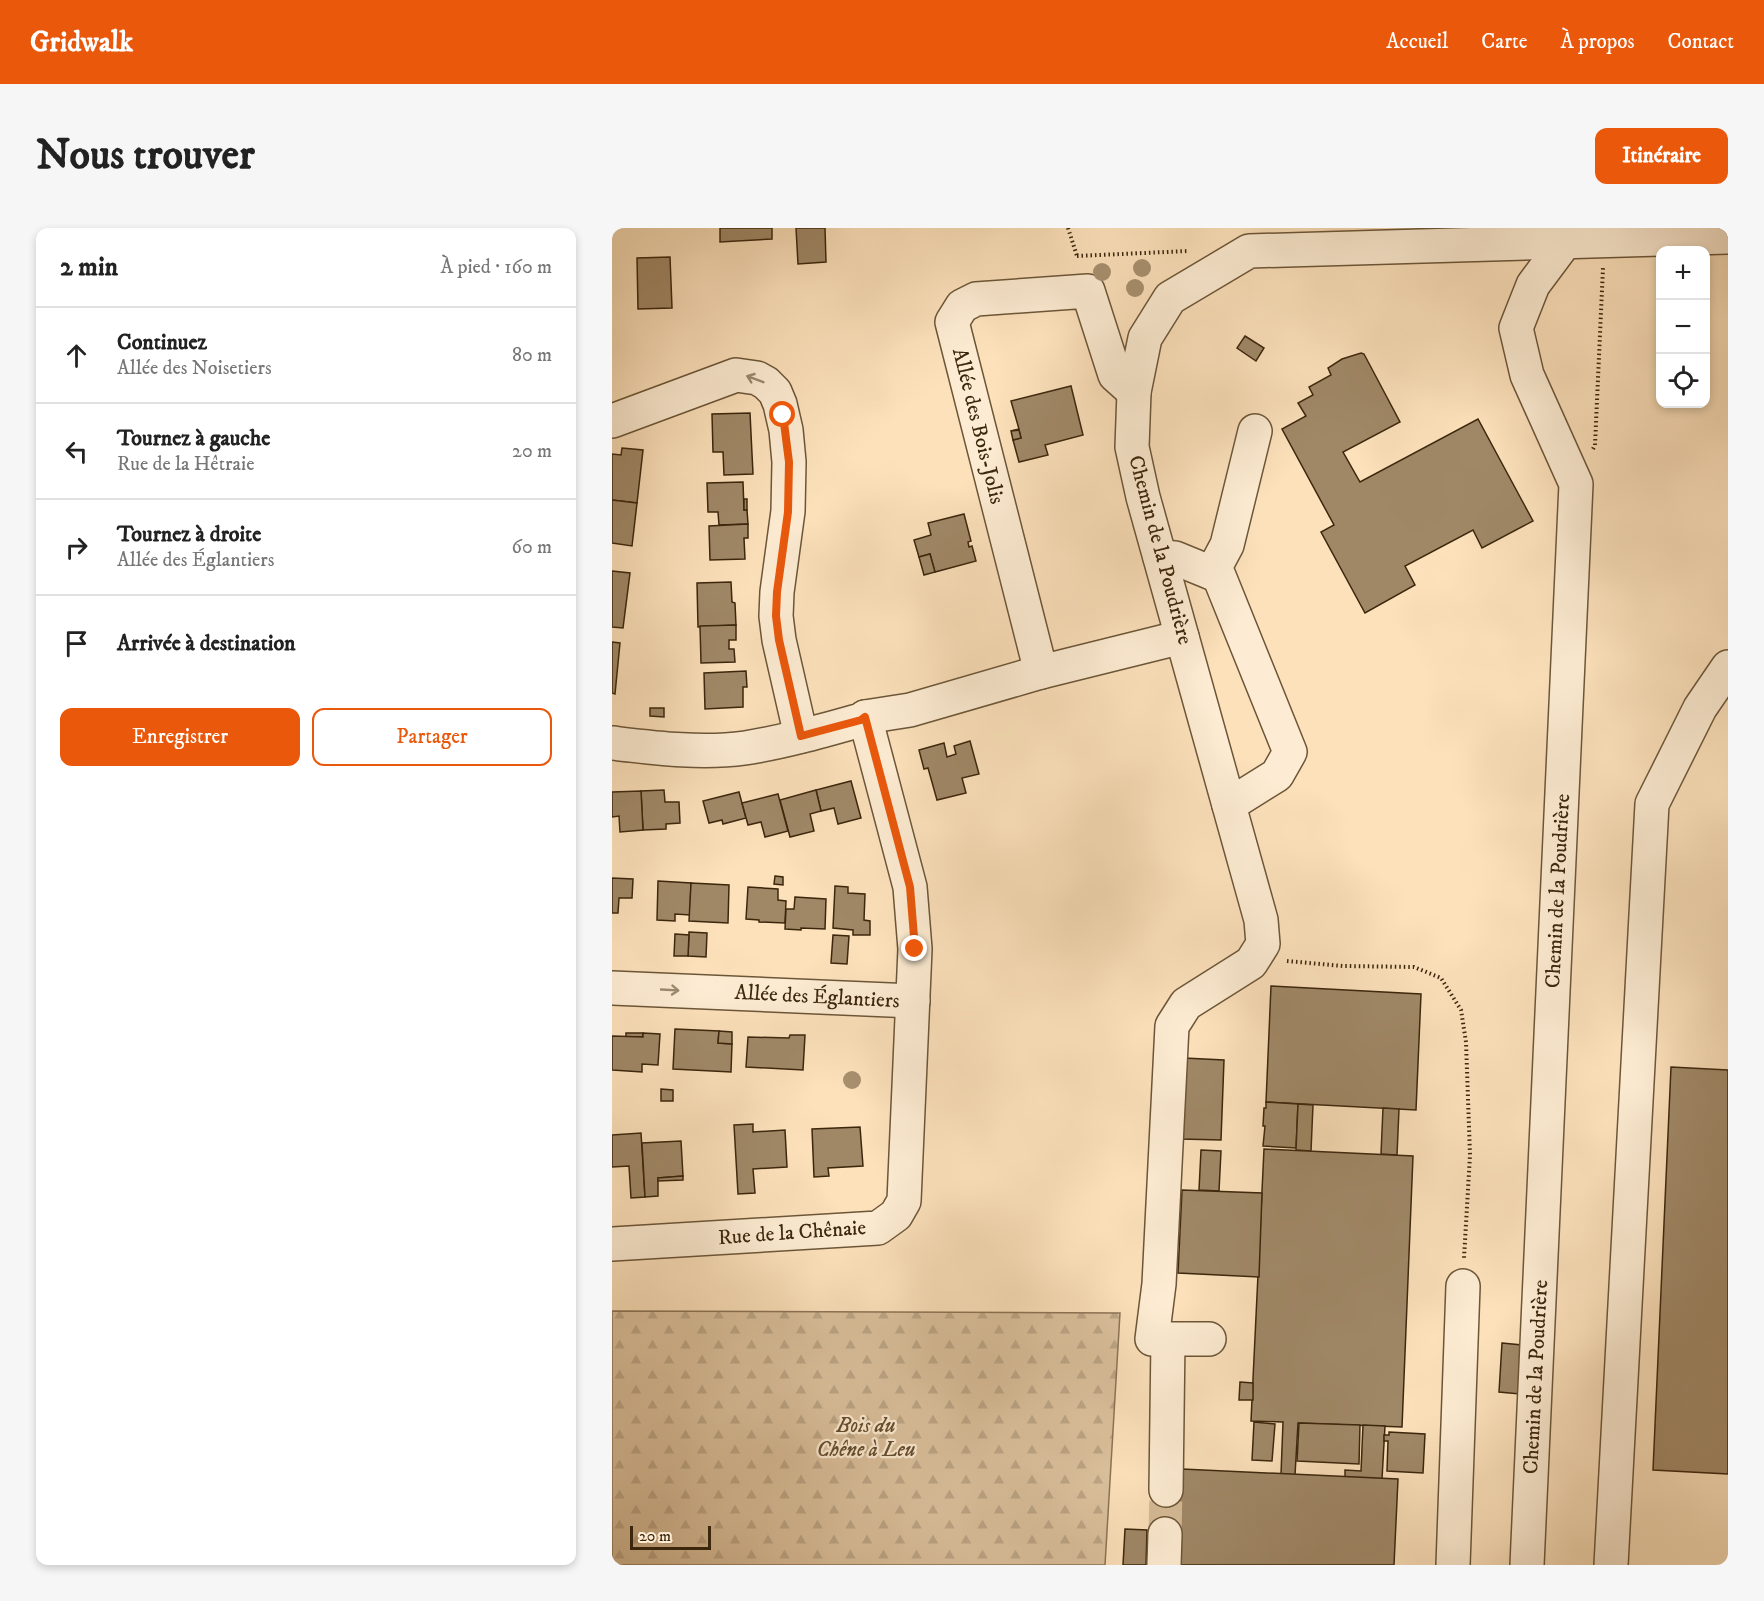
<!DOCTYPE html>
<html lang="fr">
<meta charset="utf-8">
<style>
body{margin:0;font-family:"IM FELL DW Pica",serif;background:#f6f6f6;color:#222}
.controls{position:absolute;right:18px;top:18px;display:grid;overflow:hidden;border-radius:12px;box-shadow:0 3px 9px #0003}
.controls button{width:54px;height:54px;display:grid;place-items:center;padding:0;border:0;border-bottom:2px solid #e0e0e0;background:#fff;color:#222;font:30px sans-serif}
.scale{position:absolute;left:18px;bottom:15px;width:81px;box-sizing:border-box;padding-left:6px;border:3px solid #3c270d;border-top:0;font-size:16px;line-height:21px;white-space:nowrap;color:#3c270d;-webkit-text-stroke:4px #fdecd3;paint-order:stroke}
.stop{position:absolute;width:18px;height:18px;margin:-14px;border:4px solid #ea580c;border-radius:50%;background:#fff}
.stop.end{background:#ea580c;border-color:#fff;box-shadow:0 2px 6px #0008}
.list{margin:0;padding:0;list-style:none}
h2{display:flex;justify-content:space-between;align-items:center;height:78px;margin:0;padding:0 24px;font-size:26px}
h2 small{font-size:20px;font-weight:400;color:#767676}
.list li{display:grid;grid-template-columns:39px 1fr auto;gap:18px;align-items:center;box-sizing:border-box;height:96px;padding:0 24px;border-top:2px solid #e0e0e0}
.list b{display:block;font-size:22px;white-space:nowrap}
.list p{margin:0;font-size:20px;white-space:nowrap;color:#767676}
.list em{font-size:20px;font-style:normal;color:#767676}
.actions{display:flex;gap:12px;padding:18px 24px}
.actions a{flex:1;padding:14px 0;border:2px solid #ea580c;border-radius:12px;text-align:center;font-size:21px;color:#ea580c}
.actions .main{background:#ea580c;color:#fff}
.icon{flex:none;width:33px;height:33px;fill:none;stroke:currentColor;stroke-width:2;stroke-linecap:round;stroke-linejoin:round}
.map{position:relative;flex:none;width:1116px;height:1337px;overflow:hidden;border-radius:12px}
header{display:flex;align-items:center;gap:36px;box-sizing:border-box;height:84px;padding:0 30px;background:#ea580c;color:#fff}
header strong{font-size:28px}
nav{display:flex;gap:33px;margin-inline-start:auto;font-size:21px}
.intro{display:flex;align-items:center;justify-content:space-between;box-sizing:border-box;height:144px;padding:0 36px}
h1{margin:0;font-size:42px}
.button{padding:15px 27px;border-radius:12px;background:#ea580c;color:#fff;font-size:21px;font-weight:700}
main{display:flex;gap:36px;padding:0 36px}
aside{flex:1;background:#fff;border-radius:12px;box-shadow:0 3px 9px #0003}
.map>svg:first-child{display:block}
.forest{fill:url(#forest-firs);stroke:#8c7455;stroke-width:1.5}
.building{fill:#a08867;stroke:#3c270d;stroke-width:1.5}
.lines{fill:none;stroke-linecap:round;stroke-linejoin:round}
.minor-tunnel{stroke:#d6bc98;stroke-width:33;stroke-dasharray:33 16;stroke-linecap:butt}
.minor-casing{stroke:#6c5638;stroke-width:36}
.path{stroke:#3c270d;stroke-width:4;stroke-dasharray:1.5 3;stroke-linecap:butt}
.minor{stroke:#fdecd3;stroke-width:33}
.tree{fill:#a8906f}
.oneway{stroke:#9c8a70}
.route{stroke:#ea580c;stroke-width:8}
.labels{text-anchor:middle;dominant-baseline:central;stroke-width:4.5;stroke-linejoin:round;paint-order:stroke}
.street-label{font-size:21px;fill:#3c270d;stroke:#fdecd3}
.park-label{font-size:21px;font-style:italic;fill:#644e31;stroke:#fdecd3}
</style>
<header>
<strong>Gridwalk</strong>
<nav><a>Accueil</a><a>Carte</a><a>À propos</a><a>Contact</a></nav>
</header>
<div class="intro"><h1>Nous trouver</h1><a class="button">Itinéraire</a></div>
<main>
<aside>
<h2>2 min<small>À pied · 160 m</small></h2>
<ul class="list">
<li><svg class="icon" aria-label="ahead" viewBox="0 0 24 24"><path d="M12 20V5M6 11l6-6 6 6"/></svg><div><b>Continuez</b><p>Allée des Noisetiers</p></div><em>80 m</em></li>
<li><svg class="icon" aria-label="left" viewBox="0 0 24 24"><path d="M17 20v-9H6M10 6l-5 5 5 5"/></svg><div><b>Tournez à gauche</b><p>Rue de la Hêtraie</p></div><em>20 m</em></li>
<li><svg class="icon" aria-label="right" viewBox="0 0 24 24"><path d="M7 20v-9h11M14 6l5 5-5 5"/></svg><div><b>Tournez à droite</b><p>Allée des Églantiers</p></div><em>60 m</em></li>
<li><svg class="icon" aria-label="arrive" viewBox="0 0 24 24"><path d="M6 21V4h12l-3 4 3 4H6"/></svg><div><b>Arrivée à destination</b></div></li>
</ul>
<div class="actions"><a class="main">Enregistrer</a><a>Partager</a></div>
</aside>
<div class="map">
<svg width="1116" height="1337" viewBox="0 0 1116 1337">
<defs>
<pattern id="forest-firs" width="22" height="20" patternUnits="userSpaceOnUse" patternTransform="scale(1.5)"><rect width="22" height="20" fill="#dbc19d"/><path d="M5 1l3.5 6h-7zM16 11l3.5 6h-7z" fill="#bda686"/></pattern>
</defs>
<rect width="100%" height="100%" fill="#fce1bb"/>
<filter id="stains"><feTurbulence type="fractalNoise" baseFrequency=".00333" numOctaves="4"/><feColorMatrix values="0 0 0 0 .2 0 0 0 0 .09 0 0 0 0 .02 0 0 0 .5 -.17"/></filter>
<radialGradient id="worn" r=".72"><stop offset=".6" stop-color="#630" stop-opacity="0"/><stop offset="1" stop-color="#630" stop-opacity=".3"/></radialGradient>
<path class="forest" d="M0,1083L508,1085L493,1337H0Z"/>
<g class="building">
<path d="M108,0H160V11L108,14Z"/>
<path d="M184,0H213L214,34L186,36Z"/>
<path d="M58,29L60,80L26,81L25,30Z"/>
<path d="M633,108L652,120L644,133L625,120Z"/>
<path d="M749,125L752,126L788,194L731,224L748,254L866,191L921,293L870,320L861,302L793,338L803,357L753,385L709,304L722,297L670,201L694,188L686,175L701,167L697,159L719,147L716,140L730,131Z"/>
<path d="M459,158L471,207L433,217L436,227L407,234L401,212L409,210L407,202L399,203L407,201L399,173Z"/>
<path d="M138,185L141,246L112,247L111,224H101L100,186Z"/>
<path d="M407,202L409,210L401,212L399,203Z"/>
<path d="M10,220L31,222L25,275L0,272V226L9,227Z"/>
<path d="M131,254L132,282H135L136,296L107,297L106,284H96L95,255Z"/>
<rect x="132" y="271" width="3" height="11"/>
<path d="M0,272L25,275L20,318L0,315Z"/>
<path d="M352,286L359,313L356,314L357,319L360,318L364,333L323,344L318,326L307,329L302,312L319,307L316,295Z"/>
<path d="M136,296V310H132L133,331L98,332L97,298Z"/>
<path d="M318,326L323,344L312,347L307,329Z"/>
<path d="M0,343L18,345L11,400L0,399Z"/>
<path d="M119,354L120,374L123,375L124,397L86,399L85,355Z"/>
<path d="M124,397V412H117V421H122L123,434L89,435L88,398Z"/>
<path d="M0,414L8,415L3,466L0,465Z"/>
<path d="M134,443L135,459H131V479L93,481L92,445Z"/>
<path d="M38,480H52V489L38,488Z"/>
<path d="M358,513L367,546L350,550L354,565L325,572L316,540L312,541L307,522L332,515L335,529L344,526L342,518Z"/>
<path d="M239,553L249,590L226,596L222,580L209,583L204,562Z"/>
<path d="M52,562L53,574H67L68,595L54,596V601L31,602L29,563Z"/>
<path d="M204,562L209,583L198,586L202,603L178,609L168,572Z"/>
<path d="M29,563L31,602L8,604L7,588L0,589V564Z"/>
<path d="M127,564L134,590L111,596L110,592L97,595L91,573Z"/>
<path d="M166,566L176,603L153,609L149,594L136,597L130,575Z"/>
<path d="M163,648L171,649V657L162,656Z"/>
<path d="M0,650L21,651L20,670H7L6,685H0Z"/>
<path d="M46,653L79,655L78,687L63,686V693L45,692Z"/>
<path d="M79,655L117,657L116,695L77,693Z"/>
<path d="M223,658L236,659V665L253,666L252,692L258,693V707H241V702L221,700Z"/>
<path d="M136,659L166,661V672L174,673L173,695L147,694V692L134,691Z"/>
<path d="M183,669L214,671L213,701L189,700V702L173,701L174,681H182Z"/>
<path d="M77,704L95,705L94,729L76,728Z"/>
<path d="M63,706L77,707L76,728H62Z"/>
<path d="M221,707L237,708L235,736L219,735Z"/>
<path d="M659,758L809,766L804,882L654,874Z"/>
<path d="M63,801L107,803L106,815L120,816L119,844L61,841Z"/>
<path d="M107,803L120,804V816L106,815Z"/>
<rect x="14" y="805" width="17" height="4"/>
<path d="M31,805L48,806L46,837L30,836V844L0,842V808L31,809Z"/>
<path d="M178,807H193L191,842L134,839L136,809L177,810Z"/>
<path d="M572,830L612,832L609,912L569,911Z"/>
<path d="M1059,839L1116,842V1246L1041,1242Z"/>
<path d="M49,861L61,862V873H49Z"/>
<path d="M654,874L686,876L684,920L651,918L653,898H651L652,880H654Z"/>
<path d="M686,876L701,877L699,923L684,922Z"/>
<path d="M771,880L787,881L785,927L769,926Z"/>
<path d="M141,896V904L173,902L175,939L141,941L143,965L126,966L122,897Z"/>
<path d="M248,899L251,938L216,940L217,948L202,949L200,901Z"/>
<path d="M29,905L33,969L19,970L17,938L0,939V907Z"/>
<path d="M69,913L71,948L46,950V968L33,969L30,915Z"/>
<path d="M652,921L801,928L790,1199L686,1195L683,1247L669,1246L671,1194L639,1193Z"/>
<path d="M589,922L609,923L607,963L587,962Z"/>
<path d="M71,948V952L46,953V950Z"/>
<path d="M570,962L650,965L647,1049L566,1045Z"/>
<path d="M890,1115L910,1117L908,1166L887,1164Z"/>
<path d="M628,1154L641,1155V1172H627Z"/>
<path d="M642,1194L663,1196L660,1233L640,1232Z"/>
<path d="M687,1195L748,1197L747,1236L685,1233Z"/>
<path d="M751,1197L773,1198L770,1251L733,1249V1242L749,1243Z"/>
<path d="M777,1204L813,1206L811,1245L775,1243L776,1213H772V1207H777Z"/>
<path d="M570,1241L786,1251L782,1337H565L541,1301L543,1261Z"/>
<path d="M513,1301L535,1302L534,1337H511Z"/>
</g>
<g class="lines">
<path class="minor-tunnel" d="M553,1306L554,1262"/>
<defs>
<g id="minor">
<path d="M0,193L124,147L145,150L154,155L163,164L168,176L174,202L177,234L176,283L165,364L164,388L167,412L189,508"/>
<path d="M548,329L563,330L607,348L678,524L665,547L617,577"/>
<path d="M600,345L615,317L643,203"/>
<path d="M429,444L340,94L350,78L364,71L476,63L503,147L522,164"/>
<path d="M0,515C43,520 89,526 133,520C172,514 210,503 249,492L253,489L298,482L429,444L570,409"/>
<path d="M0,760L301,773"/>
<path d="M0,1016L266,1000L284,987L292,973L303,721L298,659L253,489"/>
<path d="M597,1111H540L547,1056L560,798L574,776L639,735L651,716L649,692L531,269L520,219L522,164L533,110L558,70L637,23L1116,9"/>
<path d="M554,1262L556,1111"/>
<path d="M552,1337L553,1306"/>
<path d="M841,1337L851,1058"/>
<path d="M915,1337L964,256L915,147L904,100L921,57L953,14"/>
<path d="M999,1337L1040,576L1088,480L1116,439"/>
</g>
</defs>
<use href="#minor" class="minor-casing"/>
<g class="path">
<path d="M456,0L465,28"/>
<path d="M465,28L576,23"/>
<path d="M981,221L983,217L991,40"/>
<path d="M675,733L731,738L802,739L829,750L849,782L854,814L858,927L852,1030"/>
</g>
<use href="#minor" class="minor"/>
</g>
<g class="tree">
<circle cx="530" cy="40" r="9"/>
<circle cx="490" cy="44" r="9"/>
<circle cx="523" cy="60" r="9"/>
<circle cx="240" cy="852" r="9"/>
</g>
<defs><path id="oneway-shaft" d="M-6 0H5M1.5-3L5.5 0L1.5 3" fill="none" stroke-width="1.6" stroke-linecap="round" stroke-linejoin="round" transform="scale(1.5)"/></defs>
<g class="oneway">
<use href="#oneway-shaft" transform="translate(143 151) rotate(-159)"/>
<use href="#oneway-shaft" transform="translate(58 762) rotate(3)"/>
</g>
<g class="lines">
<path class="route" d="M171,187L177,234L176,284L165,364L164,388L167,412L189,508L249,492L253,489L298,659L303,721"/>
</g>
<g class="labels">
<g class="street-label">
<text transform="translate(366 198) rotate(76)">Allée des Bois-Jolis</text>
<text transform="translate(548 322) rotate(75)">Chemin de la Poudrière</text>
<text transform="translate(946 663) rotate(-87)">Chemin de la Poudrière</text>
<text transform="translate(205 769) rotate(3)">Allée des Églantiers</text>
<text transform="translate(180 1005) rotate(-4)">Rue de la Chênaie</text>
<text transform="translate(924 1149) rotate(-87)">Chemin de la Poudrière</text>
</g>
<g class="park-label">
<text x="254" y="1198">Bois du<tspan x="254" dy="24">Chêne à Leu</tspan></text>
</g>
</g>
<rect width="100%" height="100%" filter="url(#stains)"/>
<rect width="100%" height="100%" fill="url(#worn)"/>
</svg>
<div class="controls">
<button>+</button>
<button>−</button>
<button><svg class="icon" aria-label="locate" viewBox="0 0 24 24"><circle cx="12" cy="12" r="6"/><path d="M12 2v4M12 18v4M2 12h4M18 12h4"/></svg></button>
</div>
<div class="scale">20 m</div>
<div class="stop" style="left:171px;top:187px"></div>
<div class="stop end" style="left:303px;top:721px"></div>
</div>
</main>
